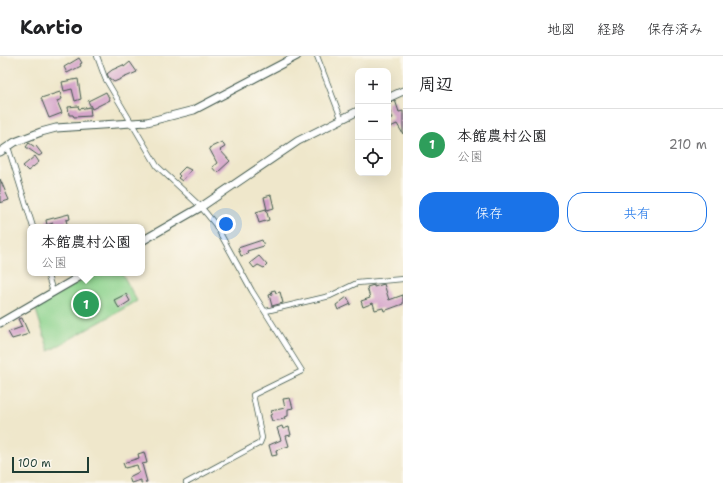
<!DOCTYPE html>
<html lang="ja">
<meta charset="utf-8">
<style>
body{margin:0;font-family:"Shantell Sans","Klee One",sans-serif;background:#f2f2f2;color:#202124}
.controls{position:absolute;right:12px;top:12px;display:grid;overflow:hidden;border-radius:8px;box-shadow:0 4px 16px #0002}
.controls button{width:36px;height:36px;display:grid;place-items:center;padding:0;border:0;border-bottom:1px solid #e0e0e0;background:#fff;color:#202124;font:20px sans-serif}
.scale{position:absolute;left:12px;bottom:10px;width:77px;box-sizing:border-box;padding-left:4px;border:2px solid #1f3d34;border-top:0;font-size:11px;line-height:14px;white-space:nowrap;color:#1f3d34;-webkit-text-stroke:3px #fbf7ec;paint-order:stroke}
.you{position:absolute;left:226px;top:168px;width:14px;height:14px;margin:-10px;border:3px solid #fff;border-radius:50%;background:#1a73e8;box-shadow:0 0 0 6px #1a73e833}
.badge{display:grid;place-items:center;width:26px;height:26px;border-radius:50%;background:#1a73e8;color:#fff;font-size:13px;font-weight:700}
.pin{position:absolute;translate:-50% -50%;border:2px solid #fff;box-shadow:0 1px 4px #0006}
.popup{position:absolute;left:27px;top:168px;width:118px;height:52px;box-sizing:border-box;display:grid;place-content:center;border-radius:8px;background:#fff;filter:drop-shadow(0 1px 3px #0005);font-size:13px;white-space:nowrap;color:#757577}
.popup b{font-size:15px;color:#202124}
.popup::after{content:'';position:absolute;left:50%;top:100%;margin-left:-8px;border:8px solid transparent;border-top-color:#fff}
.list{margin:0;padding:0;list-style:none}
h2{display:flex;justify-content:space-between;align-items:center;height:52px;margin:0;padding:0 16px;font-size:17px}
h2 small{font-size:13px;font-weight:400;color:#757577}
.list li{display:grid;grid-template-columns:26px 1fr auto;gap:12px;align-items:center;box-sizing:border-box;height:72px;padding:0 16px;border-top:1px solid #e0e0e0}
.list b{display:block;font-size:15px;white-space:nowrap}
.list p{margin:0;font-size:13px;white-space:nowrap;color:#757577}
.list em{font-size:13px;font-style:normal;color:#757577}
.actions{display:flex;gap:8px;padding:12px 16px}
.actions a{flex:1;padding:9px 0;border:1px solid #1a73e8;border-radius:16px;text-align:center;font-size:14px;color:#1a73e8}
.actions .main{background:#1a73e8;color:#fff}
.icon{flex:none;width:22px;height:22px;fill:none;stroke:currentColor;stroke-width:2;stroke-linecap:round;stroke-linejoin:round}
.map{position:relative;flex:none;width:403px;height:427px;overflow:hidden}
header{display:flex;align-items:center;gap:24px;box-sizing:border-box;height:56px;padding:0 20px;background:#fff;border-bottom:1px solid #e0e0e0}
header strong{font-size:19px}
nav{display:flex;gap:22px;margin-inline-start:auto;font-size:14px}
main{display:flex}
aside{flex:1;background:#fff}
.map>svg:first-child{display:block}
.green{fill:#8dd38e;stroke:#568861}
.building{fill:#d3a0c8}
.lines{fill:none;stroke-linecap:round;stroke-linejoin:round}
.street-casing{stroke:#3e564b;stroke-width:6}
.secondary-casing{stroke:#3e564b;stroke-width:9}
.street{stroke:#fff;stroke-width:4.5}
.secondary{stroke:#fff;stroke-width:7}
</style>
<header>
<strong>Kartio</strong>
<nav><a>地図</a><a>経路</a><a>保存済み</a></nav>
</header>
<main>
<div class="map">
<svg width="403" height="427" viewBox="0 0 403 427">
<rect width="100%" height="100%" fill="#fbf7ec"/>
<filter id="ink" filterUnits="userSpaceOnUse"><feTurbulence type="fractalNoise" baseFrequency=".025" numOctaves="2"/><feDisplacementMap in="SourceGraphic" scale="8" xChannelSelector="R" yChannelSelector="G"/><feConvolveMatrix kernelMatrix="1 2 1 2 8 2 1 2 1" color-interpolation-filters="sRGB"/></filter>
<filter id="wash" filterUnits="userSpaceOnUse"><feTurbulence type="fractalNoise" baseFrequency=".012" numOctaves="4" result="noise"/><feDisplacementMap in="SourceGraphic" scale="16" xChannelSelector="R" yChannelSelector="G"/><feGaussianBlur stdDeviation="0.9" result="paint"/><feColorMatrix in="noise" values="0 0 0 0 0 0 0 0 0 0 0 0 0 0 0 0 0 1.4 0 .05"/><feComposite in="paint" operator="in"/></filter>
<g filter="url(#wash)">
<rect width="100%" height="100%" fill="#efe7cb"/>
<path class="green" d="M94,217H122L137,245L49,295L35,251Z"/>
<g id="blocks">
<g class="building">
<path d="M79,2L82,7L80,8L81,10L67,17L64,11Z"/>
<path d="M130,6L137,16L114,26L109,22L107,18L112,14L123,9L124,11Z"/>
<path d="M78,23L81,43L75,45L72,33L64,35L62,26Z"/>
<path d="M60,36L62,43L57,45L62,57L49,62L41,42Z"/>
<path d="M106,36L110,44L92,53L88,45Z"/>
<path d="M395,44L399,56L403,55V78L397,68L388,72V64L393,62L388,52V47Z"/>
<path d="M78,50L79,53L90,51L91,60L74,61L73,59H69L68,51Z"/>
<path d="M222,86L225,91L220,94L230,105L217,117L212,111L217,107L209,92Z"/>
<path d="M29,87L35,91L36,90L42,98L39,100L26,91Z"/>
<path d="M35,100L39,106L28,115L23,110Z"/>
<path d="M185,111L191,114L182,125L178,122L180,120L178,118Z"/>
<path d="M0,123L9,144L0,147Z"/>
<path d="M271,139L274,152L267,154L264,141Z"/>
<path d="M266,153L269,164L259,167L256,156Z"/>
<path d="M69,158L70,163L66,164L68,171H55L53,167L47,169L46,164Z"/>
<path d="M262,184L264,190L247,195L248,198L241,200L238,192Z"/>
<path d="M259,200L267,209L264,212L258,209L254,212L250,207Z"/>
<path d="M384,228L389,244L403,239V248L384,255L383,252L375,254L373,247L363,251L361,245L370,242L367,231L374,229V231Z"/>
<path d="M275,234L276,237L280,236L283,247L272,250L269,239L272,238L271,235Z"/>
<path d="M126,238L130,245L119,252L114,244Z"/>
<path d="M347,241L351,248L338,254L336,249Z"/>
<path d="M22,262L29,278L12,283L8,276L22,271L18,263Z"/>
<path d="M290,342L293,352L288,353V360L284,361L285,363L272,365L270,359L272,358L271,355L285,352L283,343Z"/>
<path d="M282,370L283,373L289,371L291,379L286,380L289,390L276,394L277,399L272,400L269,389L281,384L277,372Z"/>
<path d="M144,396L147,407L142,408L147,426L141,427V424L131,427L129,421L139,416L137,409L125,412L123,407L139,402L138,398Z"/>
</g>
</g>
</g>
<g filter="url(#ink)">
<use href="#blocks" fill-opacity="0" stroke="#3e564b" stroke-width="1"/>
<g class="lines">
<defs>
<g id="street">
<path d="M97,0L105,22L157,110L201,151L215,168L252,235L302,315L253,339L262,382L260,387L186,427"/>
<path d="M317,0L341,62"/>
<path d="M8,91L33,171"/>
<path d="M47,217L53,236"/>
<path d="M266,255L330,240L357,227L403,223"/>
</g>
<g id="secondary">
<path d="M388,42L403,35"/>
<path d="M0,96L15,86L41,76L56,72L147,66L194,54L297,0"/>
<path d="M142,185L201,151L298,85L358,55"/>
<path d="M0,267L86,217"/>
</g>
</defs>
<use href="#street" class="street-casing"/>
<use href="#secondary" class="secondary-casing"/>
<use href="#street" class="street"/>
<use href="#secondary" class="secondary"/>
</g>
</g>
</svg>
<div class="controls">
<button>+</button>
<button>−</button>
<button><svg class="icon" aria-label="locate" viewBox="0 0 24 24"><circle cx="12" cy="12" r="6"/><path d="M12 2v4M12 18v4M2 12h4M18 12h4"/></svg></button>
</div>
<div class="scale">100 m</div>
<div class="you"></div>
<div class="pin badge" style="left:86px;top:248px;background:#2e9e5b">1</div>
<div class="popup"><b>本館農村公園</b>公園</div>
</div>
<aside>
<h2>周辺<small></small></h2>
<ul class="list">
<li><span class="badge" style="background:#2e9e5b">1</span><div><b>本館農村公園</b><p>公園</p></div><em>210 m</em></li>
</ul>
<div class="actions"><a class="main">保存</a><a>共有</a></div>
</aside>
</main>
